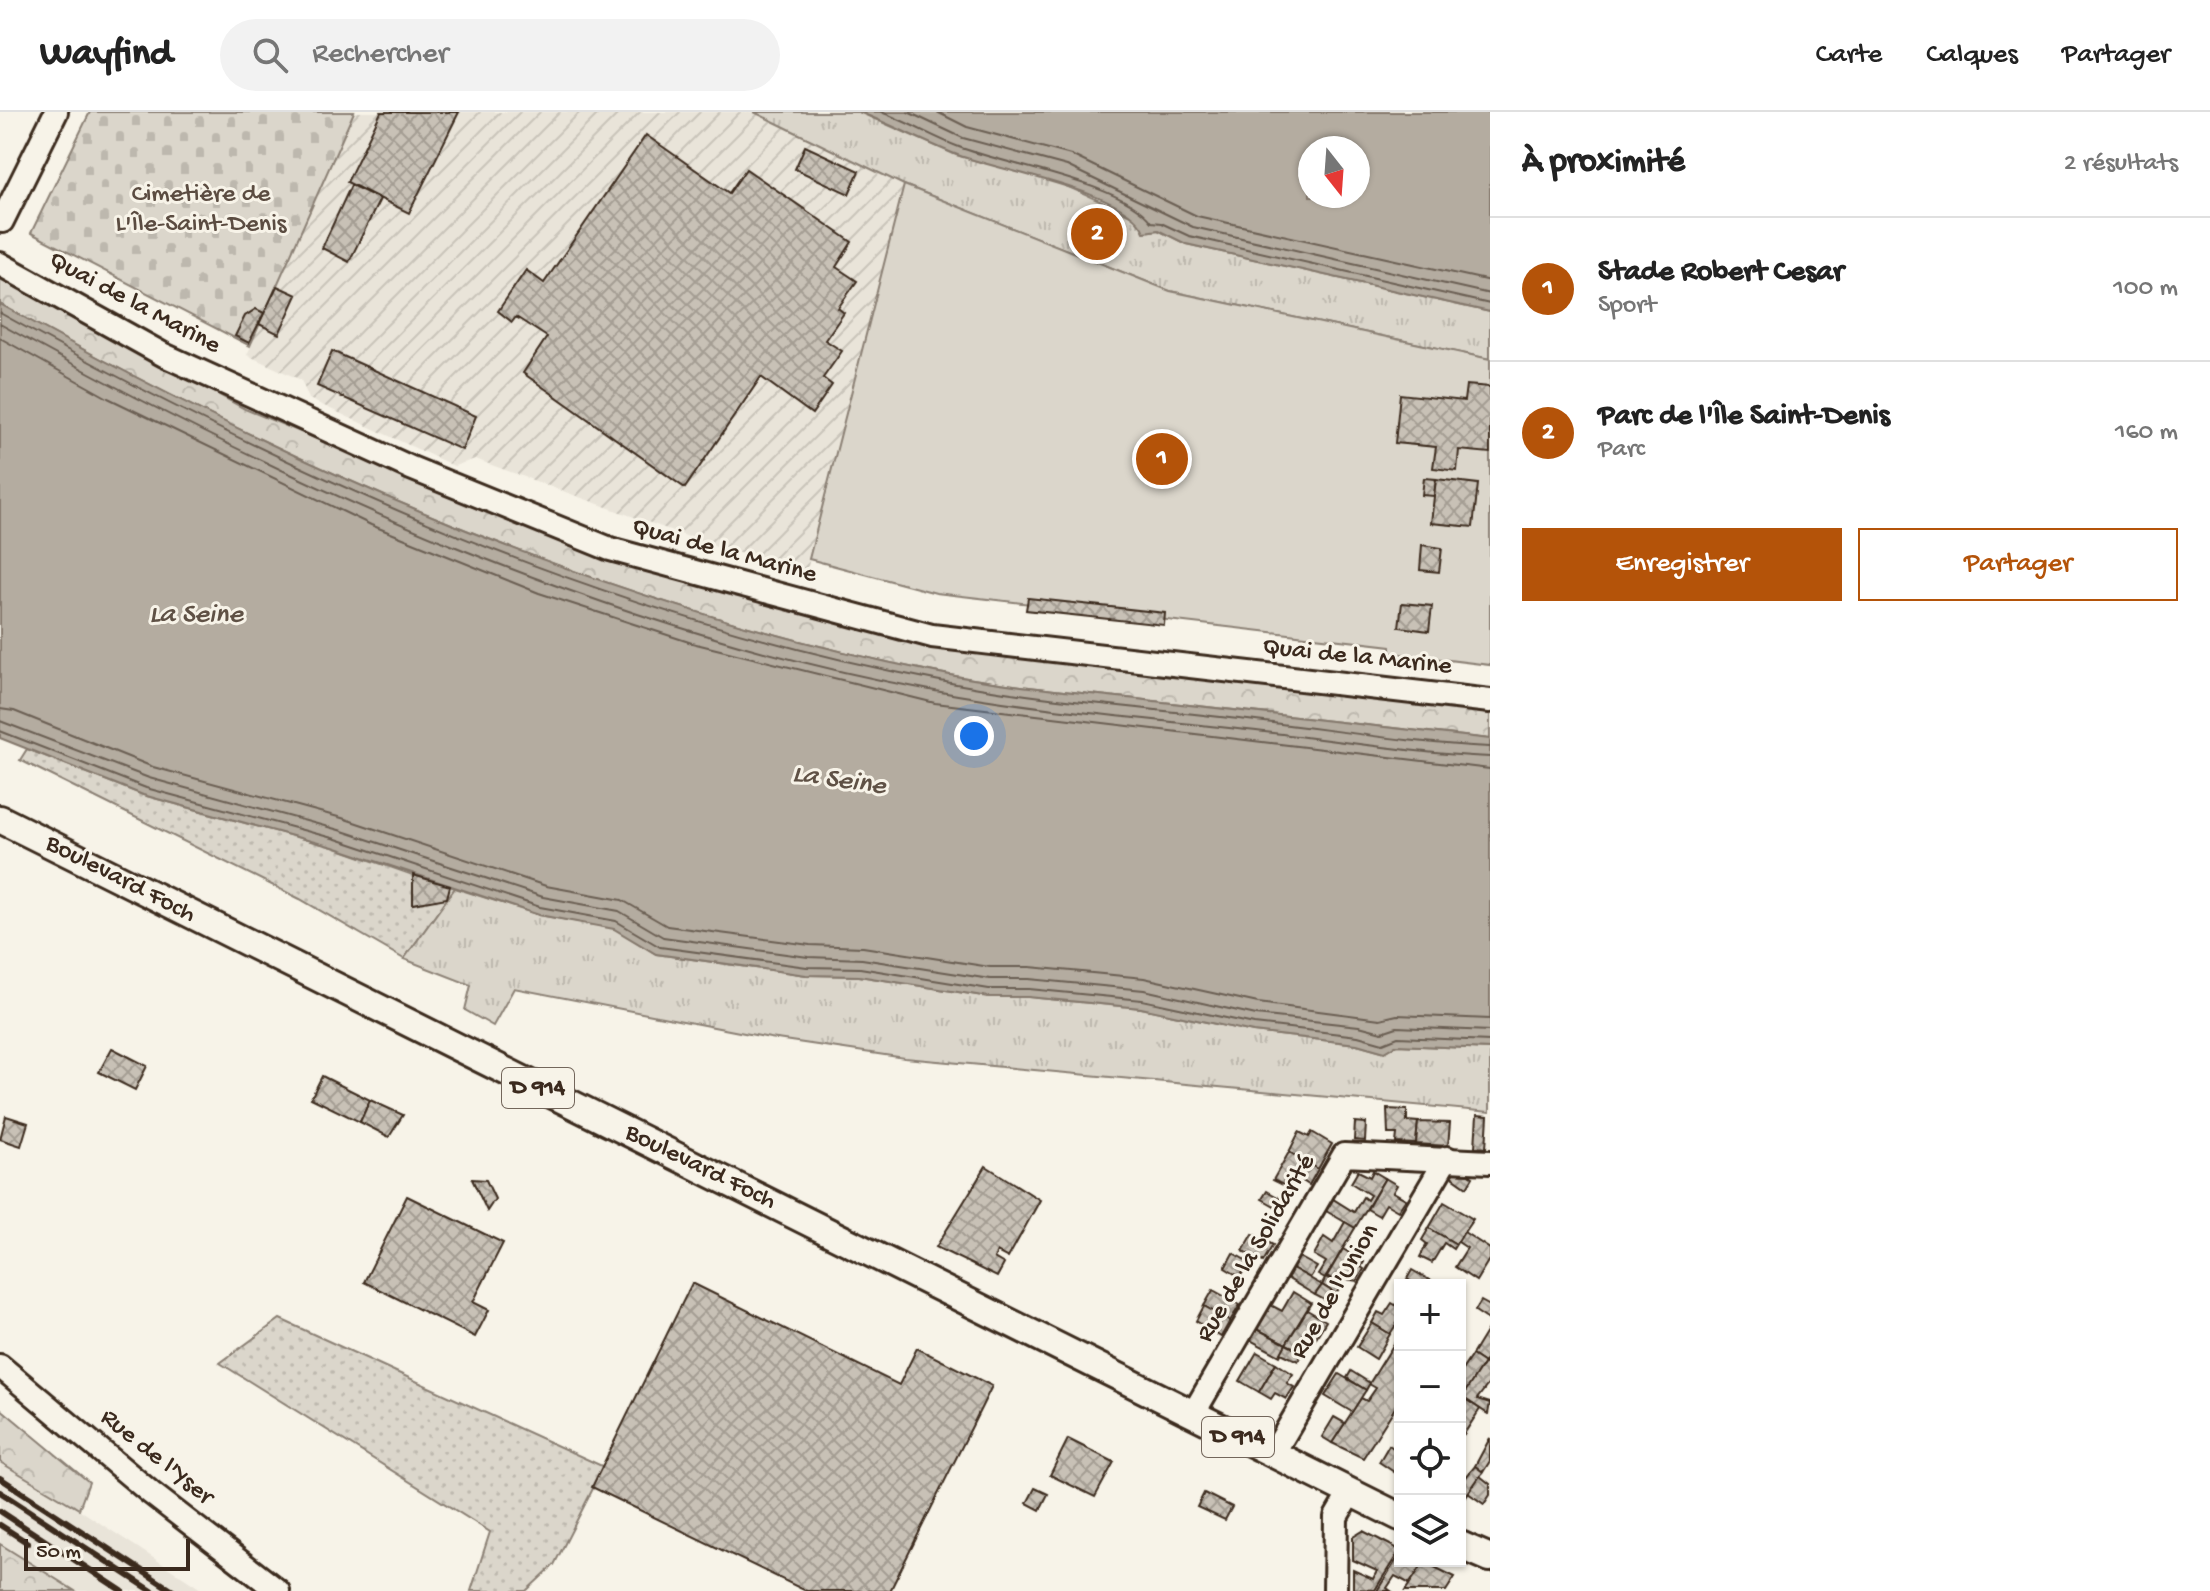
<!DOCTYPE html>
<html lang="fr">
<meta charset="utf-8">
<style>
body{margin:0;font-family:"Gochi Hand",sans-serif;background:#f2f2f2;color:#222}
.controls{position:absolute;right:24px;bottom:24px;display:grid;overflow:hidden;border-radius:0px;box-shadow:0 2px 6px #0004}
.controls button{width:72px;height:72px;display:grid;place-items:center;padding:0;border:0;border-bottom:2px solid #e0e0e0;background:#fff;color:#222;font:40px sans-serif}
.compass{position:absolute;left:1298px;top:24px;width:72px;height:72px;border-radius:50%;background:#fff;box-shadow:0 2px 6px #0004;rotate:163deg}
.scale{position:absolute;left:24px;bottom:20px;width:166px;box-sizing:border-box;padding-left:8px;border:4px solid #3b2a1e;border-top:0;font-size:22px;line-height:28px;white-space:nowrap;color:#3b2a1e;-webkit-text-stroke:6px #f7f3e8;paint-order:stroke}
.you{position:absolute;left:974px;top:624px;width:28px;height:28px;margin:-20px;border:6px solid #fff;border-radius:50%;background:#1a73e8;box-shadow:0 0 0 12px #1a73e833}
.badge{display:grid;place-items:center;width:52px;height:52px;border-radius:50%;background:#b45309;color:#fff;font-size:26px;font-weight:700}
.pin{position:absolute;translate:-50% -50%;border:4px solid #fff;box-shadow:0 2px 8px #0006}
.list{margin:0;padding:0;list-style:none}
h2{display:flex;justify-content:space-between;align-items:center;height:104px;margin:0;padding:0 32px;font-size:34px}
h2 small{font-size:26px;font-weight:400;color:#767676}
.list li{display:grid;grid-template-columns:52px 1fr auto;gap:24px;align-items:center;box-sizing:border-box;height:144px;padding:0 32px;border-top:2px solid #e0e0e0}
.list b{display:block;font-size:30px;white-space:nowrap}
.list p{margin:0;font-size:26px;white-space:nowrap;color:#767676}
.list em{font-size:26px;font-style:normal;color:#767676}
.actions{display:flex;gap:16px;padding:24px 32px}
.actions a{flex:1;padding:18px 0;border:2px solid #b45309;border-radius:0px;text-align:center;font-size:28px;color:#b45309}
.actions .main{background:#b45309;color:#fff}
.icon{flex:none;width:44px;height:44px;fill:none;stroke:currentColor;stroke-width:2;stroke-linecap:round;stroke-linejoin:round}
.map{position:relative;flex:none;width:1490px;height:1479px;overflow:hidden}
header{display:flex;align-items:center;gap:48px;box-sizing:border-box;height:112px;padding:0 40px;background:#fff;border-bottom:2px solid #e0e0e0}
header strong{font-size:38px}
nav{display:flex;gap:44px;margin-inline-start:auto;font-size:28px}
.search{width:560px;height:72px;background:#f2f2f2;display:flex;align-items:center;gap:20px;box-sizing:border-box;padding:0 28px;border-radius:44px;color:#767676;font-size:30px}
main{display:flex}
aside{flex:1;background:#fff}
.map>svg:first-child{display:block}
.built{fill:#e9e4d9}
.industrial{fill:url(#industrial-furrows)}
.grass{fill:url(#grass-dots);stroke:#8b8074;stroke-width:2}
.forest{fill:url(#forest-crowns);stroke:#8b8074;stroke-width:2}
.cemetery{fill:url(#cemetery-stones);stroke:#8b8074;stroke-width:2}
.park{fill:url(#park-tufts);stroke:#8b8074;stroke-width:2}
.pitch{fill:#dbd6cb;stroke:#8b8074;stroke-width:2}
.water{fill:#b4aca0;stroke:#84786c;stroke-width:2;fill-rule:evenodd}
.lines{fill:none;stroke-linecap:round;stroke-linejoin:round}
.shore{stroke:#6b5e52;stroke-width:2}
.building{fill:url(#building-cross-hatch);stroke:#3b2a1e;stroke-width:2}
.minor-casing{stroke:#3b2a1e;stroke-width:28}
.major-casing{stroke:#3b2a1e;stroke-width:32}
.minor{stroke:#f7f3e8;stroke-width:22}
.major{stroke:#f7f3e8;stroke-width:26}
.rail{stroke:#3b2a1e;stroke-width:6}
.labels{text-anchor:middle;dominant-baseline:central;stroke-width:6;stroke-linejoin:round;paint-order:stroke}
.shield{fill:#f7f3e8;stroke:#73665b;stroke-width:2}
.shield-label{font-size:24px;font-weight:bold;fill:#3b2a1e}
.park-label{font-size:26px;fill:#5b4c41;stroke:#f7f3e8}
.street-label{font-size:26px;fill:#3b2a1e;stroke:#f7f3e8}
.water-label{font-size:28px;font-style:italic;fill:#5f5145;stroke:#f7f3e8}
</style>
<header>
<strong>Wayfind</strong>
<div class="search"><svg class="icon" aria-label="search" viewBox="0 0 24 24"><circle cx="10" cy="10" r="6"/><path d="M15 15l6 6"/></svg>Rechercher</div>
<nav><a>Carte</a><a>Calques</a><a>Partager</a></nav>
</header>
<main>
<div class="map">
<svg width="1490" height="1479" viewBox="0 0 1490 1479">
<defs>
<pattern id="industrial-furrows" width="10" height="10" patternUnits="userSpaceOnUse" patternTransform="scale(2)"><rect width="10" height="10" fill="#e9e4d9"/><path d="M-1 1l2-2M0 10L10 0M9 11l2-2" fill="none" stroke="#c9c4ba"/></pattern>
<pattern id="grass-dots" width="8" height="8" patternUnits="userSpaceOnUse" patternTransform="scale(2)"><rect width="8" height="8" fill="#dbd6cb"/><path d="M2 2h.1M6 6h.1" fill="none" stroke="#bdb8ae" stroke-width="1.8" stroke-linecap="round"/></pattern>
<pattern id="forest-crowns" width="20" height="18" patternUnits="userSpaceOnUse" patternTransform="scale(2)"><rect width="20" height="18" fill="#dbd6cb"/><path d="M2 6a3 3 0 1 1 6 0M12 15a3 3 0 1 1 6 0" fill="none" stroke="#bdb8ae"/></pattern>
<pattern id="cemetery-stones" width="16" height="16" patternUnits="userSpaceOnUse" patternTransform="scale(2)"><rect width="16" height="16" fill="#dbd6cb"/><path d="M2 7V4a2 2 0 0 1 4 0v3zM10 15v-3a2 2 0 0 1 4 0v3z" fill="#bdb8ae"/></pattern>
<pattern id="park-tufts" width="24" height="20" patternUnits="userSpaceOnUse" patternTransform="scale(2)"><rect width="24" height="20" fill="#dbd6cb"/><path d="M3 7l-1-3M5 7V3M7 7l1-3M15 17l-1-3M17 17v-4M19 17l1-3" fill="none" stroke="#bdb8ae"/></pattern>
<pattern id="building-cross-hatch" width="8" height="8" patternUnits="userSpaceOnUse" patternTransform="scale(2)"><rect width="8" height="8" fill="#c8c1b6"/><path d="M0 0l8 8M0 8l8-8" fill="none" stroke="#a49d93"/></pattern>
</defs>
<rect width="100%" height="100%" fill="#f7f3e8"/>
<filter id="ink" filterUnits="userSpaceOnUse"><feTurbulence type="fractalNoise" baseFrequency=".0125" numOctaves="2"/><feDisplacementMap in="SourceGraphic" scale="16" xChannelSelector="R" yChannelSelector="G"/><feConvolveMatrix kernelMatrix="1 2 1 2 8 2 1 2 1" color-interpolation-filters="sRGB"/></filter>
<g filter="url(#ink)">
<path class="built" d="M0,1348L31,1366L204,1479H75L0,1432Z"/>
<path class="industrial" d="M354,0H758L904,73L807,458L719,436L475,347L454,354L309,287L301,268L247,243Z"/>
<g class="grass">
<path d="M27,637L143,683L333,735L413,763L414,791L450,774L455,776L404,847L300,787L20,648Z"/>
<path d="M280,1207L604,1355L554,1453L526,1479H471L490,1420L220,1251Z"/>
</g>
<g class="forest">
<path d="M0,162L245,297L533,417L691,471L775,492L1490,600V627C1375,614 1260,601 1145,588C1075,580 1004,574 934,560C601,493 296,357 0,192Z"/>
<path d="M0,1296L89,1370L79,1397L0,1350Z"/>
<path d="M0,1432L75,1479H0Z"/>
</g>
<path class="cemetery" d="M90,0H354L250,234L31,121Z"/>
<g class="park">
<path d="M754,0H859L956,43L1060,71L1135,105L1145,120L1158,118L1186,132L1490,200V247L1170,179L904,73Z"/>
<path d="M455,776L539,803L614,816L656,842L806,863L859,864L989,885H1028L1141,896L1253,920L1357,932L1385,940L1397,933L1490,937V1000L905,946L770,926L514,876L493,914L465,898L471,873L404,847Z"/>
</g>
<path class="pitch" d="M904,73L1170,179L1490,247V553L1391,541V534L936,481L809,447Z"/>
<g class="water">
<path d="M859,0H1490V200L1186,132L1158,118L1144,120C1131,80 994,58 955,42C923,29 892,13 859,0ZM1310,36H1358V84H1310Z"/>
<path d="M0,192C296,357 601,493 934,560C1004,574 1075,580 1145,588C1260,601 1375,614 1490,627V937L1397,933L1385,940L1357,932L1253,920L1141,896L1028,885H989L859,864L806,863L656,842L614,817L539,803L333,735L143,683L0,626Z"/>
</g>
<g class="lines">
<g class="shore">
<path d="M881,0C908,10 933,25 959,35C1005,53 1123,71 1151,110L1161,111L1189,124L1490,192"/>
<path d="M908,0L963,26L1067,54L1193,115L1490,182"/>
<path d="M937,0L967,15L1071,43L1197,104L1490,169"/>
<path d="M0,201C293,364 603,504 935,568C1035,588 1138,595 1239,607C1322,616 1407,631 1490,635"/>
<path d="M0,212C292,375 604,518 935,579C1038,598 1143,606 1247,618C1328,627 1409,641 1490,645"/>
<path d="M0,226L108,286L371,413L539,481L692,531L935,591L1490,657"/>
<path d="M0,597L14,599L153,655L342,706L546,774L622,788L667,814L810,833L863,835L990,855H1030L1144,866L1258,891L1380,907L1397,903L1490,907"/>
<path d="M0,609L149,666L339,718L543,785L619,799L663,825L808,845L862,847L990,867H1029L1144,878L1256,903L1359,914L1382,920L1397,915L1490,919"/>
<path d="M0,619L146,676L336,727L540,795L616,809L660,835L807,855L860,856L989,877H1029L1142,888L1254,912L1358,924L1383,931L1398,925L1490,929"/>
</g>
</g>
<g class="building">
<path d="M381,0H459L409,101L347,70Z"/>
<path d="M646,23L729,81L746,57L852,130L836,155L857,169L838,196L844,201L825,228L842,239L823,266L832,273L812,302L761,265L685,376L523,261L547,225L516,205L512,210L498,199L526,158L544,171Z"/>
<path d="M805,34L859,59L849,82L795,57Z"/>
<path d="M351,73L380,87L349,150L322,136Z"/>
<path d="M277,174L297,183L279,222L259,212Z"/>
<path d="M256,197L264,201L249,231L235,224L245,204Z"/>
<path d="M332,239L476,304L462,338L317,274Z"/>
<path d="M1466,273L1490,275V341L1459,338L1457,359L1433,356L1436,335L1395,331L1400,282L1464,289Z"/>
<path d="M1424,366L1436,367L1434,384L1422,383Z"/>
<path d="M1436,367L1478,372L1473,415L1431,411Z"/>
<path d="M1422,433L1442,436L1439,460L1420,458Z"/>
<path d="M1028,486L1165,501L1164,513L1026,498Z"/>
<path d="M1402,491L1432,494L1429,519L1399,515Z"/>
<path d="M413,763L450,774L447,786L413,792Z"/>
<path d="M112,936L147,954L135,978L99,960Z"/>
<path d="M322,964L370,988L360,1010L311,986Z"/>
<path d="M370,988L403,1003L389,1025L360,1010Z"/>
<path d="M1387,997L1407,998V1009L1418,1010L1416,1032L1396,1031L1397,1022H1388Z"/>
<path d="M1477,1003L1488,1004L1486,1036L1475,1035Z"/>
<path d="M6,1004L28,1011L21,1034L0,1027Z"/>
<path d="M1355,1010L1366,1011L1365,1029L1354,1028Z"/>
<path d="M1418,1010L1450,1011L1448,1034L1416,1032Z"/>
<path d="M1299,1020L1309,1025L1312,1020L1332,1032L1318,1057L1289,1040Z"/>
<path d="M1289,1040L1318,1057L1309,1073L1290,1061L1283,1073L1273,1068Z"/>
<path d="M986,1054L1040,1088L1008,1146L997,1140L994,1146L1004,1152L997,1165L936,1135Z"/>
<path d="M1461,1057L1473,1065L1467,1075L1450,1063Z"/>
<path d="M1358,1059L1370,1065L1373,1059L1385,1066L1355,1116L1326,1099L1333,1087L1354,1100L1363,1085L1367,1088L1370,1083L1351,1071Z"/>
<path d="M1385,1066L1397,1073L1393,1080L1406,1087L1398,1099L1386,1092L1379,1104L1367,1097Z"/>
<path d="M472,1067L486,1068L495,1087L487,1099Z"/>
<path d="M1267,1079L1283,1088L1278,1096L1262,1087Z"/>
<path d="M407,1084L503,1131L473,1190L489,1198L475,1225L364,1170Z"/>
<path d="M1444,1090L1473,1107L1456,1132L1429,1116Z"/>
<path d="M1345,1110L1355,1116L1325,1167L1318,1163L1326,1150L1314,1143L1324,1125L1333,1131Z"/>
<path d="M1429,1116L1456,1132L1453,1137L1444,1131L1432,1151L1420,1145L1427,1132L1422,1128Z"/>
<path d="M1464,1120L1490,1137V1146L1476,1169L1455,1155L1467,1136L1458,1130Z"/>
<path d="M1253,1122L1273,1133L1263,1150L1243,1139Z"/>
<path d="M1343,1137L1364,1150L1361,1155L1364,1157L1357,1169L1345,1167L1341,1172L1327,1164Z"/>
<path d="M1233,1141L1249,1150L1240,1165L1225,1156Z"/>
<path d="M1299,1145L1317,1155L1310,1166L1292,1156Z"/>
<path d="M1292,1156L1322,1173L1315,1183L1287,1166Z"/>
<path d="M1412,1158L1433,1170L1431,1173H1417L1407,1167Z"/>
<path d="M1326,1165L1341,1174L1336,1182L1322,1173Z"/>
<path d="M692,1171L899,1273L917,1236L992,1274L890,1479H806L592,1375Z"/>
<path d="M1322,1173L1336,1182L1330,1191L1315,1183Z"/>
<path d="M1213,1178L1240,1193L1230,1209L1204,1194Z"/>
<path d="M1293,1180L1311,1191L1286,1232L1257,1217L1271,1193L1282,1199Z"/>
<path d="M1481,1189L1490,1194V1209L1475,1199Z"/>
<path d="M1392,1191L1400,1196V1207L1390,1222L1372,1211L1378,1200L1384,1203Z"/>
<path d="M1204,1194L1230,1209L1221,1225L1196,1209Z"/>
<path d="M1307,1198L1326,1209L1315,1227L1304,1220L1295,1236L1286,1232Z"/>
<path d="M1372,1211L1390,1222L1376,1247L1357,1235Z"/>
<path d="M1489,1215L1490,1242L1484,1251L1472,1243Z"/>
<path d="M1257,1217L1286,1232L1280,1244L1250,1228Z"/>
<path d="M1400,1222V1288L1363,1346L1332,1331L1361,1286L1367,1289L1376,1276L1369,1272Z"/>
<path d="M1286,1232L1303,1241L1298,1249L1281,1241Z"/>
<path d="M1257,1240L1276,1251L1259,1280L1240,1269Z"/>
<path d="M1472,1243L1484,1251L1466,1280L1460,1276V1261Z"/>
<path d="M1276,1251L1293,1262L1287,1271L1294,1275L1286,1287L1275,1281L1271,1287L1259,1280Z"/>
<path d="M1484,1251L1490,1255V1270L1477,1287L1490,1291L1488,1302L1462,1285Z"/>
<path d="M1351,1259L1370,1271L1366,1278L1347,1266Z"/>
<path d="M1339,1262L1366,1278L1352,1300L1325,1284Z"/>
<path d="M1462,1285L1480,1297L1464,1322L1460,1319Z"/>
<path d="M1334,1305L1345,1311L1332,1331L1322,1325Z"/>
<path d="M1490,1326V1349L1483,1360L1475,1354Z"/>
<path d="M1068,1327L1114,1350L1095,1385L1050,1363Z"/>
<path d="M1389,1333L1400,1341V1364L1379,1350Z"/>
<path d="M1475,1354L1483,1360L1460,1394V1372Z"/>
<path d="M1480,1364L1490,1372V1383L1484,1392L1468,1381Z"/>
<path d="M1035,1376L1048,1382L1040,1398L1027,1391Z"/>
<path d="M1204,1381L1232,1395L1225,1408L1197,1395Z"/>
<path d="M1363,1419L1400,1438L1375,1478L1353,1477V1458L1373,1467L1377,1459L1353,1448V1425Z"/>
<path d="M1400,1442V1449L1424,1450L1410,1472L1395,1464L1387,1476L1391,1479H1377Z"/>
<path d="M1424,1450L1455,1465L1446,1479H1405Z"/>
</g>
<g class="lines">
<defs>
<g id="minor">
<path d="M2,109L56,0"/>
<path d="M0,152L164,243L411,356L610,437L932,524L1490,589"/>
<path d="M0,1254L151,1381L278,1479"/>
<path d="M1193,1302L1344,1043L1490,1050"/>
<path d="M1273,1342L1447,1046"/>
<path d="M1335,1479L1336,1405L1350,1381"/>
</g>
<g id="major">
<path d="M0,707L1400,1405"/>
<path d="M1460,1433L1490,1446"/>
</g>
</defs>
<use href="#minor" class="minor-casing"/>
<use href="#major" class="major-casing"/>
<use href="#minor" class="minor"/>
<use href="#major" class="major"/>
<g class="rail">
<path d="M0,1366L173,1479"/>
<path d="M0,1380L152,1479"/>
<path d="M0,1399L122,1479"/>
<path d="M0,1413L28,1431"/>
</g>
</g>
</g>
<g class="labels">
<g class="shield">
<rect x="502" y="956" width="72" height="40" rx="6"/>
<rect x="1202" y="1305" width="72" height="40" rx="6"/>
</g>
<g class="shield-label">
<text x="538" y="976">D 914</text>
<text x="1238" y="1325">D 914</text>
</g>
<g class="park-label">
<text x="201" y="83">Cimetière de<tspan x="201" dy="30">L'Île-Saint-Denis</tspan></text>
</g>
<g class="street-label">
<text transform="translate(134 192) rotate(28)">Quai de la Marine</text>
<text transform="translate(724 440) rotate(15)">Quai de la Marine</text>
<text transform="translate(1357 546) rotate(6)">Quai de la Marine</text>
<text transform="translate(120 768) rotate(27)">Boulevard Foch</text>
<text transform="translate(700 1056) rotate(26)">Boulevard Foch</text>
<text transform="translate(1257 1137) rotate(-60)">Rue de la Solidarité</text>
<text transform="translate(1336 1180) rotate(-60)">Rue de l'Union</text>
<text transform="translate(156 1346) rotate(39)">Rue de l'Yser</text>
</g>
<g class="water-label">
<text x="196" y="503">La Seine</text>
<text transform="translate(839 669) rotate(8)">La Seine</text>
</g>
</g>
</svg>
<div class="controls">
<button>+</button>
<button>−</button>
<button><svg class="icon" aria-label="locate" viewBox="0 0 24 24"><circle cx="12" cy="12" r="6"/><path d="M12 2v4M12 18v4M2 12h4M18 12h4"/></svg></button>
<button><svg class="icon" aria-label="layers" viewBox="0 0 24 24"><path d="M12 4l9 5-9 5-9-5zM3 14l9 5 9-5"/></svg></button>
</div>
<svg class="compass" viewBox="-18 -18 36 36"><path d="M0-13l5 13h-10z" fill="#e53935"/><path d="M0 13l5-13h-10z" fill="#767676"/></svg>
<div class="scale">50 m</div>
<div class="you"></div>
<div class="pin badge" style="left:1162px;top:347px">1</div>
<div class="pin badge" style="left:1097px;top:122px">2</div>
</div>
<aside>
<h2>À proximité<small>2 résultats</small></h2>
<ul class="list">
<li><span class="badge">1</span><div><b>Stade Robert Cesar</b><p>Sport</p></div><em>100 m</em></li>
<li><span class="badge">2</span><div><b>Parc de l'Île Saint-Denis</b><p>Parc</p></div><em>160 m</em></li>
</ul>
<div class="actions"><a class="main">Enregistrer</a><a>Partager</a></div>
</aside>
</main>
